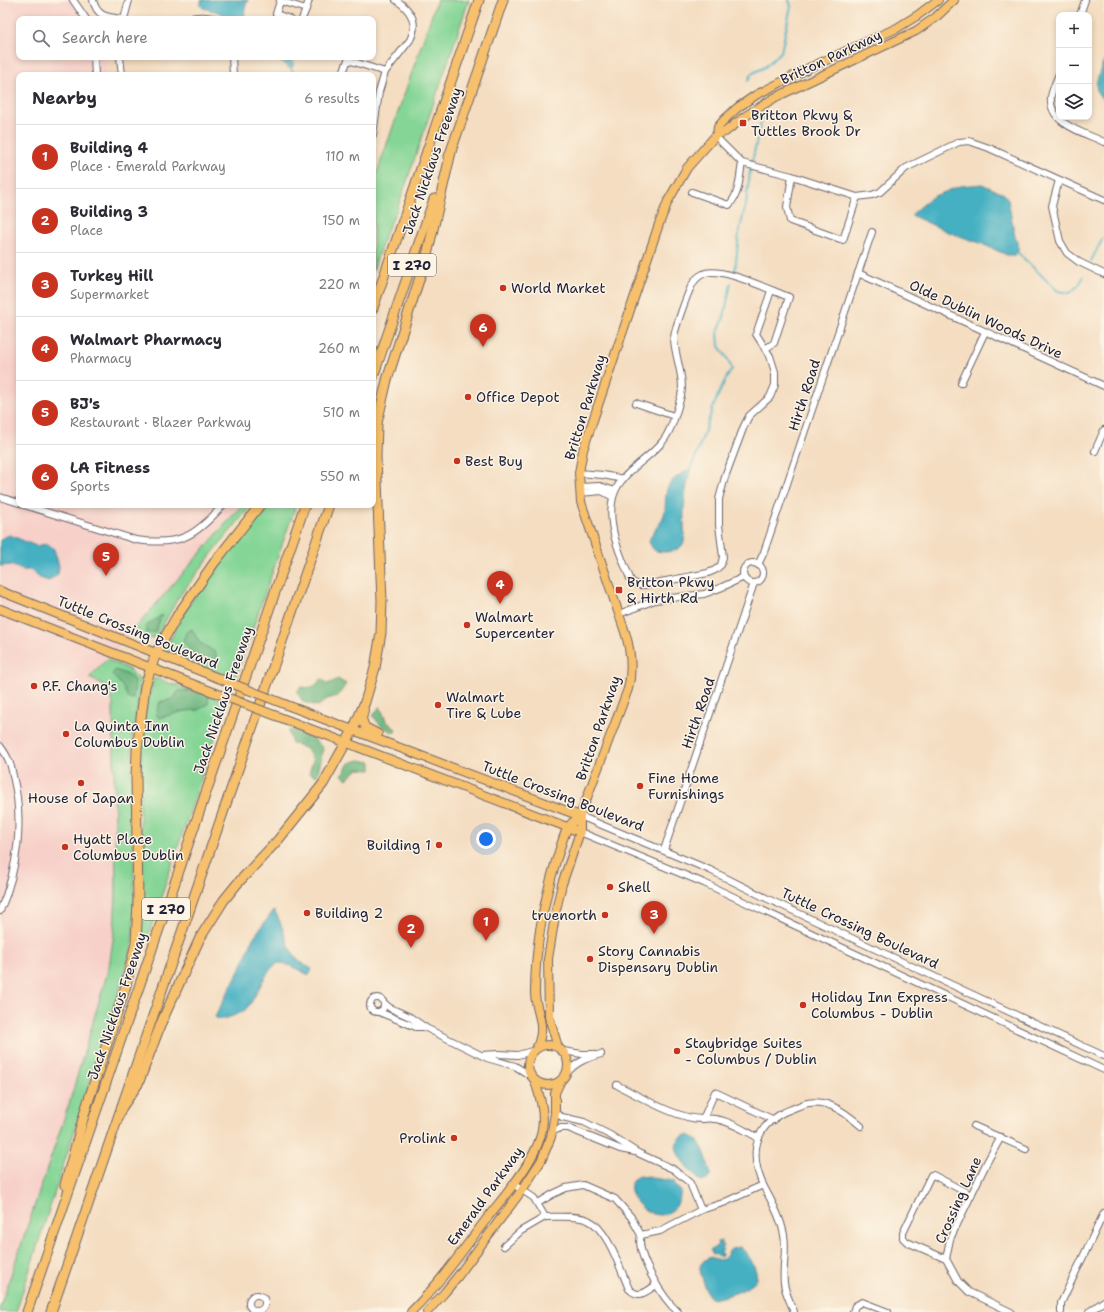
<!DOCTYPE html>
<meta charset="utf-8">
<style>
body{margin:0;font-family:"Shantell Sans",sans-serif;background:#f2f2f3;color:#2b2b33}
.controls{position:absolute;right:12px;top:12px;display:grid;overflow:hidden;border-radius:8px;box-shadow:0 2px 6px #0003}
.controls button{width:36px;height:36px;display:grid;place-items:center;padding:0;border:0;border-bottom:1px solid #e1e1e2;background:#fff;color:#2b2b33;font:20px sans-serif}
.you{position:absolute;left:486px;top:839px;width:14px;height:14px;margin:-10px;border:3px solid #fff;border-radius:50%;background:#1a73e8;box-shadow:0 0 0 6px #1a73e833}
.badge{display:grid;place-items:center;width:26px;height:26px;border-radius:50%;background:#c8321e;color:#fff;font-size:13px;font-weight:700}
.pin{position:absolute;translate:-50% -33px;filter:drop-shadow(0 1px 2px #0008)}
.pin::after{content:'';position:absolute;top:21px;width:14px;height:12px;background:inherit;clip-path:polygon(0 0,100% 0,50% 100%)}
.list{margin:0;padding:0;list-style:none}
h2{display:flex;justify-content:space-between;align-items:center;height:52px;margin:0;padding:0 16px;font-size:17px}
h2 small{font-size:13px;font-weight:400;color:#7c7c81}
.list li{display:grid;grid-template-columns:26px 1fr auto;gap:12px;align-items:center;box-sizing:border-box;height:64px;padding:0 16px;border-top:1px solid #e1e1e2}
.list b{display:block;font-size:15px;white-space:nowrap}
.list p{margin:0;font-size:13px;white-space:nowrap;color:#7c7c81}
.list em{font-size:13px;font-style:normal;color:#7c7c81}
.icon{flex:none;width:22px;height:22px;fill:none;stroke:currentColor;stroke-width:2;stroke-linecap:round;stroke-linejoin:round}
.map{position:relative;flex:none;width:1104px;height:1312px;overflow:hidden}
.search{position:absolute;background:#fff;box-shadow:0 2px 6px #0003;left:16px;top:16px;width:360px;height:44px;display:flex;align-items:center;gap:10px;box-sizing:border-box;padding:0 14px;border-radius:8px;color:#7c7c81;font-size:15px}
.panel{position:absolute;background:#fff;box-shadow:0 2px 6px #0003;left:16px;top:72px;width:360px;height:436px;border-radius:8px}
.map>svg:first-child{display:block}
.built{fill:#f7d1c9}
.green{fill:#85d596;stroke:#547c68}
.forest{fill:#6cb67f;stroke:#476c5d}
.water{fill:#44b0c2;stroke:#33697e}
.lines{fill:none;stroke-linecap:round;stroke-linejoin:round}
.stream{stroke:#44b0c2;stroke-width:2}
.minor-casing{stroke:#6c636a;stroke-width:8}
.major-casing{stroke:#6c636a;stroke-width:10}
.highway-casing{stroke:#6c636a;stroke-width:11}
.minor{stroke:#fff;stroke-width:6}
.major{stroke:#f7c06c;stroke-width:8}
.highway{stroke:#f7c06c;stroke-width:9}
.major-bridge-casing{stroke:#6c636a;stroke-width:10;stroke-linecap:butt}
.major-bridge{stroke:#f7c06c;stroke-width:8}
.poi-dot{fill:#c8321e;stroke:#fcf5e5;stroke-width:1.5}
.labels{text-anchor:middle;dominant-baseline:central;stroke-width:3;stroke-linejoin:round;paint-order:stroke}
.shield{fill:#fcf5e5;stroke:#63616e;stroke-width:1}
.shield-label{font-size:13px;font-weight:bold;fill:#22223b}
.street-label{font-size:14px;fill:#22223b;stroke:#fcf5e5}
.poi-label{font-size:14px;fill:#22223b;stroke:#fcf5e5;text-anchor:start}
</style>
<div class="map">
<svg width="1104" height="1312" viewBox="0 0 1104 1312">
<rect width="100%" height="100%" fill="#fcf5e5"/>
<filter id="ink" filterUnits="userSpaceOnUse"><feTurbulence type="fractalNoise" baseFrequency=".025" numOctaves="2"/><feDisplacementMap in="SourceGraphic" scale="8" xChannelSelector="R" yChannelSelector="G"/><feConvolveMatrix kernelMatrix="1 2 1 2 8 2 1 2 1" color-interpolation-filters="sRGB"/></filter>
<filter id="wash" filterUnits="userSpaceOnUse"><feTurbulence type="fractalNoise" baseFrequency=".012" numOctaves="4" result="noise"/><feDisplacementMap in="SourceGraphic" scale="16" xChannelSelector="R" yChannelSelector="G"/><feGaussianBlur stdDeviation="0.9" result="paint"/><feColorMatrix in="noise" values="0 0 0 0 0 0 0 0 0 0 0 0 0 0 0 0 0 1.4 0 .05"/><feComposite in="paint" operator="in"/></filter>
<g filter="url(#wash)">
<rect width="100%" height="100%" fill="#f4ddc1"/>
<path class="built" d="M0,0H73L86,19H19V57H106V75H19V505H242L138,626L89,678L106,686L113,703L116,892L114,932L109,967L69,1104L0,1307Z"/>
<g class="green">
<path d="M437,0H469L398,207L385,235L373,271V184Z"/>
<path d="M242,505H252L221,542L178,598L161,629L154,638L147,639L130,634Z"/>
<path d="M267,505H296L235,679L164,652L184,613L200,588Z"/>
<path d="M107,659L130,670L139,679L140,689L133,734L131,772L135,907L132,946L119,993L16,1312H0V1307L69,1104L109,967L114,932L116,892L113,703L106,686L89,678Z"/>
<path d="M154,678L193,691H179L173,699L160,702L159,718L184,711L198,710L208,704L209,695L227,702L146,942L140,936V780L142,742L145,713Z"/>
</g>
<g class="forest">
<path d="M162,615L155,632L147,633L146,626Z"/>
<path d="M192,629L199,642L215,652L219,661L215,664L195,656L183,641L186,632Z"/>
<path d="M115,670L129,675L135,682L133,699L128,698L122,686L112,674Z"/>
<path d="M321,679L328,684L338,679L346,684L338,696L327,699L318,706L303,702L297,692L301,687L313,688Z"/>
<path d="M179,691H193L209,695L208,704L198,710L184,711L159,718L156,714L160,702L173,699Z"/>
<path d="M380,706L386,721L396,729L394,733L380,725L373,716Z"/>
<path d="M292,728L314,739L323,748L321,760L317,776L309,773L313,760L307,749L292,743L288,731Z"/>
<path d="M359,760L371,762V770L358,769L347,779L342,775L349,763Z"/>
</g>
<g class="water">
<path d="M201,0H248C245,7 243,12 246,19H228L219,12L203,8L201,6Z"/>
<path d="M264,57H294L293,67L288,68L284,63Z"/>
<path d="M1104,60V99C1089,91 1100,72 1104,60Z"/>
<path d="M982,184L1004,194L1008,200L1015,237L1019,248L1015,255H1007L980,243L948,232L911,215L932,197L960,186Z"/>
<path d="M691,467C686,487 683,505 684,526C684,531 686,539 683,544C679,552 661,554 654,550C652,548 650,544 649,542C651,532 660,526 664,515C667,504 663,491 671,482C677,475 685,474 691,467Z"/>
<path d="M10,535L36,546L46,544L54,549L59,566L58,574L49,581L40,578L30,570H22L11,565L0,566V541L2,538Z"/>
<path d="M274,910C288,932 283,955 312,969L310,974L309,975C302,972 287,963 280,963C266,965 256,1000 246,1009C242,1013 235,1015 230,1017C224,1019 220,1021 215,1017L242,965L253,938Z"/>
<path d="M686,1135C702,1136 707,1159 710,1172V1176L707,1180L702,1181L698,1179C696,1173 692,1172 688,1168C686,1167 686,1164 684,1163C677,1153 670,1142 686,1135Z"/>
<path d="M639,1176L674,1181L676,1187L681,1191C680,1195 680,1200 678,1203C676,1207 673,1210 669,1212C648,1226 615,1185 639,1176Z"/>
<path d="M721,1241L724,1247L722,1248L723,1250L721,1251L722,1256L719,1257L715,1254L713,1255L710,1250L716,1247V1246L718,1245L717,1242Z"/>
<path d="M740,1247C749,1254 756,1267 757,1278C749,1291 727,1296 713,1299C706,1294 706,1291 704,1283C700,1271 695,1263 711,1257L717,1260L724,1259C731,1251 726,1249 740,1247Z"/>
</g>
<g class="lines">
<g class="stream">
<path d="M291,68L294,75"/>
<path d="M748,81L751,74L765,67L781,52L791,6L789,0"/>
<path d="M1017,252L1058,291L1070,293L1079,285L1084,276"/>
<path d="M1091,261L1103,238H1104"/>
<path d="M735,271L739,233L746,204L750,171L762,117"/>
<path d="M691,467C706,435 712,399 732,369L727,358L719,346L718,332L724,317L731,283"/>
</g>
</g>
</g>
<g filter="url(#ink)">
<g class="lines">
<defs>
<g id="minor">
<path d="M73,0L86,19"/>
<path d="M93,0C97,17 107,17 123,19"/>
<path d="M306,9L309,0"/>
<path d="M1080,15L1085,0"/>
<path d="M124,19L129,0"/>
<path d="M185,19C196,17 205,15 217,19"/>
<path d="M290,19L276,14L280,1L306,9L302,19"/>
<path d="M94,57L95,75"/>
<path d="M120,57L122,75"/>
<path d="M232,57L233,75"/>
<path d="M1059,74C1056,81 1052,90 1051,97C1048,124 1085,133 1104,142"/>
<path d="M342,75L348,60L385,72"/>
<path d="M373,135L379,92L385,72L410,40C419,23 411,10 396,0"/>
<path d="M715,136L742,163L792,176L857,197L872,195L880,192L906,168L959,142L969,141L989,148L1104,200"/>
<path d="M792,176L787,207L790,221L843,240L857,197"/>
<path d="M1059,180L1052,206L1060,241L1067,253L1079,262L1104,274"/>
<path d="M692,192L729,205C740,193 739,179 742,163"/>
<path d="M858,273L1104,386"/>
<path d="M765,349L774,343L789,297C772,291 719,265 703,274C699,276 694,281 692,285C688,292 673,333 674,339C675,357 685,379 681,396C677,410 672,430 663,441C647,462 615,474 612,503C608,530 621,556 631,581L638,585H645L708,573L715,570L721,565L723,557L719,525V499L725,477L744,426L749,416L770,397L775,385V372L770,356L756,334L771,291"/>
<path d="M961,383L985,332"/>
<path d="M636,403L674,416"/>
<path d="M1095,451L1104,430"/>
<path d="M579,473L603,475L623,479"/>
<path d="M579,487L600,486L615,491"/>
<path d="M580,493L602,491L613,497"/>
<path d="M0,497L19,503"/>
<path d="M24,505L136,540C179,546 195,537 223,505"/>
<circle cx="753" cy="573" r="10"/>
<path d="M758,565L764,552L872,232"/>
<path d="M619,614L655,600L704,594L720,588L744,577"/>
<path d="M0,746C3,750 6,754 8,759C11,764 12,771 13,776C24,820 18,869 0,911"/>
<path d="M580,816L710,870L768,899L1104,1056"/>
<path d="M580,832L704,883L1104,1070"/>
<path d="M664,850L754,583"/>
<circle cx="377" cy="1005" r="7"/>
<path d="M384,1003L390,1008L410,1017L426,1028L487,1058L515,1066L531,1076"/>
<path d="M379,1012L416,1027H424"/>
<path d="M563,1051L582,1054H593"/>
<path d="M482,1055L498,1054L518,1055L532,1051"/>
<path d="M567,1073C576,1062 587,1058 601,1054"/>
<path d="M617,1085C639,1096 679,1120 703,1119L715,1092L774,1120"/>
<path d="M555,1113L562,1117L584,1122L610,1135L638,1153L673,1169L690,1183L701,1210"/>
<path d="M703,1119C723,1116 741,1129 759,1138"/>
<path d="M974,1126L1026,1149"/>
<path d="M553,1131L561,1128H568L620,1149L635,1152"/>
<path d="M1001,1137L987,1162L950,1239L946,1259L958,1281L969,1292L1011,1312"/>
<path d="M513,1184L534,1198L545,1217C557,1217 578,1215 588,1220C608,1229 620,1269 629,1289C639,1299 646,1292 656,1285"/>
<path d="M538,1203L553,1194L566,1188L583,1185L615,1199L631,1217L641,1235C635,1254 663,1299 678,1312"/>
<path d="M641,1235L660,1231L701,1210L723,1203L763,1185"/>
<path d="M504,1246L521,1231L545,1217"/>
<path d="M946,1259L907,1242L903,1238V1233L931,1175H933L971,1195"/>
<circle cx="257" cy="1303" r="8"/>
<path d="M794,1312C791,1303 785,1293 784,1283C782,1267 787,1251 784,1235C781,1218 772,1202 764,1187C751,1160 751,1132 779,1115C785,1111 792,1109 799,1106C822,1095 844,1111 861,1126"/>
<path d="M853,1312L855,1306L862,1302L888,1312"/>
<path d="M1061,1312V1303L1104,1213"/>
<path d="M1089,1312L1104,1301"/>
</g>
<g id="major">
<path d="M717,134L725,132L744,117L774,98L916,31L936,17L954,0"/>
<path d="M0,591L218,678"/>
<path d="M0,609L213,692"/>
<path d="M292,707L580,816"/>
<path d="M364,710L362,719L365,727L378,734"/>
<path d="M287,720L580,832"/>
<circle cx="548" cy="1065" r="20"/>
<path d="M537,1047C547,1024 536,1015 535,993C535,948 543,904 556,861C560,850 562,839 567,829C569,824 576,820 580,816"/>
<path d="M558,1047L549,1017L548,959L556,910L562,884L580,832V816L628,689C633,669 631,651 625,632L581,502L579,473L583,450L659,224L668,201L687,168L717,134L718,127L724,120L737,108L756,95L811,67L897,28L918,15L938,0"/>
<path d="M411,1312C440,1283 463,1250 488,1217C506,1194 538,1158 542,1129C545,1113 540,1097 535,1081"/>
<path d="M427,1312L445,1292L458,1276L522,1190L541,1161L551,1137L555,1113V1093L561,1080"/>
</g>
<g id="highway">
<path d="M449,157L503,0"/>
<path d="M373,308L479,0"/>
<path d="M373,377L434,199"/>
<path d="M122,1107L138,1084L162,1021L200,938L224,900L237,884L278,840L323,784L353,730L365,702L375,668L381,633L382,601L376,457L377,423L387,380L427,255L451,152"/>
<path d="M65,1185L86,1108L125,989L136,943L138,901L136,777L137,750L145,686L156,653L177,616L214,563L260,505"/>
<path d="M27,1312L305,505"/>
<path d="M51,1312L329,505"/>
</g>
</defs>
<use href="#minor" class="minor-casing"/>
<use href="#major" class="major-casing"/>
<use href="#highway" class="highway-casing"/>
<use href="#minor" class="minor"/>
<use href="#major" class="major"/>
<use href="#highway" class="highway"/>
<defs>
<g id="major-bridge">
<path d="M218,678L292,707"/>
<path d="M213,692L287,720"/>
</g>
</defs>
<use href="#major-bridge" class="major-bridge-casing"/>
<use href="#major-bridge" class="major-bridge"/>
</g>
</g>
<g class="poi-dot">
<rect x="739" y="119" width="8" height="8" rx="2"/>
<circle cx="503" cy="288" r="4"/>
<circle cx="468" cy="397" r="4"/>
<circle cx="457" cy="461" r="4"/>
<rect x="615" y="586" width="8" height="8" rx="2"/>
<circle cx="467" cy="625" r="4"/>
<circle cx="34" cy="686" r="4"/>
<circle cx="438" cy="705" r="4"/>
<circle cx="66" cy="734" r="4"/>
<circle cx="81" cy="783" r="4"/>
<circle cx="640" cy="786" r="4"/>
<circle cx="439" cy="845" r="4"/>
<circle cx="65" cy="847" r="4"/>
<circle cx="610" cy="887" r="4"/>
<circle cx="307" cy="913" r="4"/>
<circle cx="605" cy="915" r="4"/>
<circle cx="590" cy="959" r="4"/>
<circle cx="803" cy="1005" r="4"/>
<circle cx="677" cy="1051" r="4"/>
<circle cx="454" cy="1138" r="4"/>
</g>
<g class="labels">
<g class="shield">
<rect x="388" y="254" width="48" height="22" rx="3"/>
<rect x="142" y="898" width="48" height="22" rx="3"/>
</g>
<g class="shield-label">
<text x="412" y="265">I 270</text>
<text x="166" y="909">I 270</text>
</g>
<g class="street-label">
<text transform="translate(831 57) rotate(-25)">Britton Parkway</text>
<text transform="translate(432 161) rotate(-71)">Jack Nicklaus Freeway</text>
<text transform="translate(986 319) rotate(25)">Olde Dublin Woods Drive</text>
<text transform="translate(804 395) rotate(-72)">Hirth Road</text>
<text transform="translate(585 407) rotate(-73)">Britton Parkway</text>
<text transform="translate(138 632) rotate(22)">Tuttle Crossing Boulevard</text>
<text transform="translate(223 700) rotate(-71)">Jack Nicklaus Freeway</text>
<text transform="translate(698 713) rotate(-71)">Hirth Road</text>
<text transform="translate(598 728) rotate(-71)">Britton Parkway</text>
<text transform="translate(563 796) rotate(21)">Tuttle Crossing Boulevard</text>
<text transform="translate(860 928) rotate(25)">Tuttle Crossing Boulevard</text>
<text transform="translate(117 1006) rotate(-71)">Jack Nicklaus Freeway</text>
<text transform="translate(485 1196) rotate(-54)">Emerald Parkway</text>
<text transform="translate(958 1200) rotate(-66)">Crossing Lane</text>
</g>
<g class="poi-label">
<text x="751" y="115">Britton Pkwy &amp;<tspan x="751" dy="16">Tuttles Brook Dr</tspan></text>
<text x="511" y="288">World Market</text>
<text x="476" y="397">Office Depot</text>
<text x="465" y="461">Best Buy</text>
<text x="627" y="582">Britton Pkwy<tspan x="627" dy="16">&amp; Hirth Rd</tspan></text>
<text x="475" y="617">Walmart<tspan x="475" dy="16">Supercenter</tspan></text>
<text x="42" y="686">P.F. Chang's</text>
<text x="446" y="697">Walmart<tspan x="446" dy="16">Tire &amp; Lube</tspan></text>
<text x="74" y="726">La Quinta Inn<tspan x="74" dy="16">Columbus Dublin</tspan></text>
<text x="648" y="778">Fine Home<tspan x="648" dy="16">Furnishings</tspan></text>
<text x="81" y="798" text-anchor="middle">House of Japan</text>
<text x="73" y="839">Hyatt Place<tspan x="73" dy="16">Columbus Dublin</tspan></text>
<text x="431" y="845" text-anchor="end">Building 1</text>
<text x="618" y="887">Shell</text>
<text x="315" y="913">Building 2</text>
<text x="597" y="915" text-anchor="end">truenorth</text>
<text x="598" y="951">Story Cannabis<tspan x="598" dy="16">Dispensary Dublin</tspan></text>
<text x="811" y="997">Holiday Inn Express<tspan x="811" dy="16">Columbus - Dublin</tspan></text>
<text x="685" y="1043">Staybridge Suites<tspan x="685" dy="16">- Columbus / Dublin</tspan></text>
<text x="446" y="1138" text-anchor="end">Prolink</text>
</g>
</g>
</svg>
<div class="controls">
<button>+</button>
<button>−</button>
<button><svg class="icon" aria-label="layers" viewBox="0 0 24 24"><path d="M12 4l9 5-9 5-9-5zM3 14l9 5 9-5"/></svg></button>
</div>
<div class="you"></div>
<div class="pin badge" style="left:486px;top:941px">1</div>
<div class="pin badge" style="left:411px;top:948px">2</div>
<div class="pin badge" style="left:654px;top:934px">3</div>
<div class="pin badge" style="left:500px;top:604px">4</div>
<div class="pin badge" style="left:106px;top:576px">5</div>
<div class="pin badge" style="left:483px;top:347px">6</div>
<div class="search"><svg class="icon" aria-label="search" viewBox="0 0 24 24"><circle cx="10" cy="10" r="6"/><path d="M15 15l6 6"/></svg>Search here</div>
<section class="panel">
<h2>Nearby<small>6 results</small></h2>
<ul class="list">
<li><span class="badge">1</span><div><b>Building 4</b><p>Place · Emerald Parkway</p></div><em>110 m</em></li>
<li><span class="badge">2</span><div><b>Building 3</b><p>Place</p></div><em>150 m</em></li>
<li><span class="badge">3</span><div><b>Turkey Hill</b><p>Supermarket</p></div><em>220 m</em></li>
<li><span class="badge">4</span><div><b>Walmart Pharmacy</b><p>Pharmacy</p></div><em>260 m</em></li>
<li><span class="badge">5</span><div><b>BJ's</b><p>Restaurant · Blazer Parkway</p></div><em>510 m</em></li>
<li><span class="badge">6</span><div><b>LA Fitness</b><p>Sports</p></div><em>550 m</em></li>
</ul>
</section>
</div>
